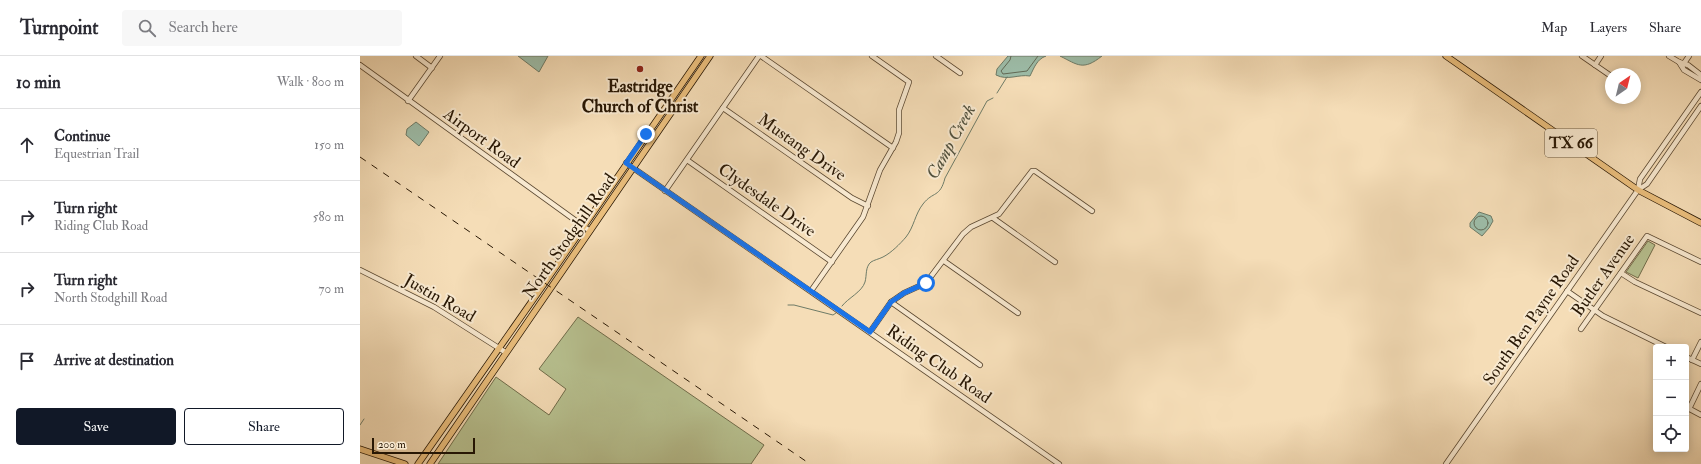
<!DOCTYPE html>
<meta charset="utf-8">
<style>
body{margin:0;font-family:"IM FELL Double Pica",serif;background:#f7f7f7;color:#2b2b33}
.controls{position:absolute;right:12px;bottom:12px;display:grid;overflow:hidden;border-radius:4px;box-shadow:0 2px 10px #0003}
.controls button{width:36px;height:36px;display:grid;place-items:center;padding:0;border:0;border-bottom:1px solid #e1e1e2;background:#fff;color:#2b2b33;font:20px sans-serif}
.compass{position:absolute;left:1245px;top:12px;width:36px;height:36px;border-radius:50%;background:#fff;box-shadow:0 2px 10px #0003;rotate:35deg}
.scale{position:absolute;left:12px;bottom:10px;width:103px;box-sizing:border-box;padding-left:4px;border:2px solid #281704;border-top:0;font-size:11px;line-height:14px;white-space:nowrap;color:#281704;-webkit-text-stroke:3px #f8e9d0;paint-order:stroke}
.stop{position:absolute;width:12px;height:12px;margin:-9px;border:3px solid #1a73e8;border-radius:50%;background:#fff}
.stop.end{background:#1a73e8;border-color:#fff;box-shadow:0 1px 4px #0008}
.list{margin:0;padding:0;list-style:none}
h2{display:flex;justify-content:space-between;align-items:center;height:52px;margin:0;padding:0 16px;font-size:17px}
h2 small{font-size:13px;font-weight:400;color:#7c7c81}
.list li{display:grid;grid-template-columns:26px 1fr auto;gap:12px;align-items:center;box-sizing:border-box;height:72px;padding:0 16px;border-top:1px solid #e1e1e2}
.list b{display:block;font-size:15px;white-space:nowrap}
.list p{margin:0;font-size:13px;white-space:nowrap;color:#7c7c81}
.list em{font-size:13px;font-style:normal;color:#7c7c81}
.actions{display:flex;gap:8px;padding:12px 16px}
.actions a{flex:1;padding:9px 0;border:1px solid #111827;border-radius:4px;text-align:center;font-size:14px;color:#111827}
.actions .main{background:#111827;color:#fff}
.icon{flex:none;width:22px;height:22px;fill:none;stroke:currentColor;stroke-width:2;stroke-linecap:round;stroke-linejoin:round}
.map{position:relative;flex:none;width:1341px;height:408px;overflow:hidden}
header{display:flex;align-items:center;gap:24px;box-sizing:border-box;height:56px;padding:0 20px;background:#fff;border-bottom:1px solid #e1e1e2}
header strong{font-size:19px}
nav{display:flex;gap:22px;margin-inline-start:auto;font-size:14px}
.search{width:280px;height:36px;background:#f7f7f7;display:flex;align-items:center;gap:10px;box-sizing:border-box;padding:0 14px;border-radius:4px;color:#7c7c81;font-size:15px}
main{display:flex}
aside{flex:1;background:#fff}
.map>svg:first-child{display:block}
.green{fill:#b8c291;stroke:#706c4a}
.water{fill:#9dbda9;stroke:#6e7b67}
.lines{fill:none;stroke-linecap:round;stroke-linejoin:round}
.shore{stroke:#626a56;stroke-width:1}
.stream{stroke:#6e7b67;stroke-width:1}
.minor-casing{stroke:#5b4831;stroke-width:6}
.major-casing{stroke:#281704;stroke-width:7}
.minor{stroke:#f8e9d0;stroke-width:4.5}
.major{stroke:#eabe7c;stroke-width:5.5}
.rail{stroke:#281704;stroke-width:1;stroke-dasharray:7 7;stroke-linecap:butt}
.route{stroke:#1a73e8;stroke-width:5}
.poi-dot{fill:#8f2418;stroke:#f8e9d0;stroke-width:1.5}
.labels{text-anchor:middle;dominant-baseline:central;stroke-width:4;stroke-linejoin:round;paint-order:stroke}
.shield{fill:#f8e9d0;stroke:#665641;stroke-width:1}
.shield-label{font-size:16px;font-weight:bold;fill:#281704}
.poi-label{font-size:17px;font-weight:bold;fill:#281704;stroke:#f8e9d0}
.street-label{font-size:17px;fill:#281704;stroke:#f8e9d0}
.water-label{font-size:18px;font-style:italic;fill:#51513e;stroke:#f8e9d0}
</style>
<header>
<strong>Turnpoint</strong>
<div class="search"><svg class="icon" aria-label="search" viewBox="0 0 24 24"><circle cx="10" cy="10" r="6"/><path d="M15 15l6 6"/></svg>Search here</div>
<nav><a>Map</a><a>Layers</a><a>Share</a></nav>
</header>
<main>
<aside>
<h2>10 min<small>Walk · 800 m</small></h2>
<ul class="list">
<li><svg class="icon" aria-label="ahead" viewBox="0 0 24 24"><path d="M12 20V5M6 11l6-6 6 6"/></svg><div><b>Continue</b><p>Equestrian Trail</p></div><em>150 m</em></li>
<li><svg class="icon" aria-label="right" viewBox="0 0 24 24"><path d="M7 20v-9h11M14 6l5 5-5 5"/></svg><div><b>Turn right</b><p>Riding Club Road</p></div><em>580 m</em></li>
<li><svg class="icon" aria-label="right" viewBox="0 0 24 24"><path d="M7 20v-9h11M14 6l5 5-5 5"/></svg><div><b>Turn right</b><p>North Stodghill Road</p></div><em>70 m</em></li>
<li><svg class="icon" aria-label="arrive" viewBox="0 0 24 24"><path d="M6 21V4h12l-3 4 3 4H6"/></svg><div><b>Arrive at destination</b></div></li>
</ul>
<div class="actions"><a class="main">Save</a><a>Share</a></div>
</aside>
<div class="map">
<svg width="1341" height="408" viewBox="0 0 1341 408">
<rect width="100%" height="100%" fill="#f5ddb7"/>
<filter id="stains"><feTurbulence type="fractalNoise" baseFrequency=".005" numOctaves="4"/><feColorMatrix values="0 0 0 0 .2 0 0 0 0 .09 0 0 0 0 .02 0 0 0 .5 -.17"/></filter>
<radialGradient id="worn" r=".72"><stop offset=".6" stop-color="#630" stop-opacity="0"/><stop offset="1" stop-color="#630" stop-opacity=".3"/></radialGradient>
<g class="green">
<path d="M1288,185L1295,189L1278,222L1266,216Z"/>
<path d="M218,261L404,389L391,408H78L136,321L189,359L206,333L179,313Z"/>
</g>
<g class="water">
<path d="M158,0H188L179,16Z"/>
<path d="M648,0H686C677,3 674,12 670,20C658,18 648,25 636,19L637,13Z"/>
<path d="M700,0H742C723,15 718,9 700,0Z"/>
<path d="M56,66L69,76L59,90L46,79L47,73Z"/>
<path d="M1119,156L1131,160L1133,165L1129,172L1122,180L1110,171V167Z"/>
</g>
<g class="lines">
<g class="shore">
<path d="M651,0L650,4L641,15L643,18L667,15L678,0"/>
<circle cx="1121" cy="167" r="7"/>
</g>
<g class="stream">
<path d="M637,37L647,21"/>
<path d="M428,249H434L473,259L476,257"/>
<path d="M482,250C488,242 502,236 505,226C507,219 505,211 511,206C514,204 519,203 523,201C531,197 540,188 546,181C554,171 555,158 563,148C573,135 580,142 585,122L627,45L633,42"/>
<path d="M0,369L4,363"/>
</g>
<defs>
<g id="minor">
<path d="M56,0L72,12"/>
<path d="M401,0L533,92"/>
<path d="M576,0L600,17"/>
<path d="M1222,0L1251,20"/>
<path d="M1309,0L1319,6"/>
<path d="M0,9L230,175"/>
<path d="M1235,9L1241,0"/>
<path d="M1322,10L1329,0"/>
<path d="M1341,19L1328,9L1319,6L1324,14L1341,24"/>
<path d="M48,45L80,0"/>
<path d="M363,52L492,142L508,150"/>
<path d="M327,104L472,206"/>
<path d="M266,107L699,408"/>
<path d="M1278,134L1280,123L1341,36"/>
<path d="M305,135L399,0"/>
<path d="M633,162L695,206"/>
<path d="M584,205L658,257"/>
<path d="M0,214L74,251L145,296"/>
<path d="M1261,217L1275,226L1341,257"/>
<path d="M451,235L503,161L520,114L536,86L539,77V54L549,26L512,0"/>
<path d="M1207,235L1243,260L1306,291"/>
<path d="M531,246L620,309"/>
<path d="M1221,273L1287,180L1341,206"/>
<path d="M510,276L531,246L544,237L566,227L603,178L611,171L639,158L672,115H675L732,155"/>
<path d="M1326,301L1341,308"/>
<path d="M1332,304L1341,286"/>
<path d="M1326,351L1341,359"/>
<path d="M1329,353L1341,328"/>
<path d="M1086,408L1278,134L1287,128L1341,50"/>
</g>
<g id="major">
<path d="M1086,0L1278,134L1341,167"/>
<path d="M0,393L45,408"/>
<path d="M58,408L184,228L341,0"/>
<path d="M70,408L350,0"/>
</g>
</defs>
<use href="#minor" class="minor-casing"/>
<use href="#major" class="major-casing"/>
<use href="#minor" class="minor"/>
<use href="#major" class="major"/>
<path class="rail" d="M0,101L450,408"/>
</g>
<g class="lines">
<path class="route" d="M286,78L266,107L510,276L531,246L544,237L566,227"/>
</g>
<circle class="poi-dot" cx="280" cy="13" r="4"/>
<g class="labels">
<rect class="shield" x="1185" y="73" width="52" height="28" rx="3"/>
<g class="shield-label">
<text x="1211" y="87">TX 66</text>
</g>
<g class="poi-label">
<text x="280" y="30">Eastridge<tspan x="280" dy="20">Church of Christ</tspan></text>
</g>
<g class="street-label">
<text transform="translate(122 82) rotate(36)">Airport Road</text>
<text transform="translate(442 91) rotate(35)">Mustang Drive</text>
<text transform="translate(407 144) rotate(35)">Clydesdale Drive</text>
<text transform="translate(209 180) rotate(-55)">North Stodghill Road</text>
<text transform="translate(1243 219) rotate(-55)">Butler Avenue</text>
<text transform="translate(80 242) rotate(30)">Justin Road</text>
<text transform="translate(1171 264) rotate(-55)">South Ben Payne Road</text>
<text transform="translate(579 308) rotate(35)">Riding Club Road</text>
</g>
<g class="water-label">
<text transform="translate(591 86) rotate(-61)">Camp Creek</text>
</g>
</g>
<rect width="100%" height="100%" filter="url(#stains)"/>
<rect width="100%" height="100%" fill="url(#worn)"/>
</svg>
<div class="controls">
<button>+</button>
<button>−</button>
<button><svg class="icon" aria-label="locate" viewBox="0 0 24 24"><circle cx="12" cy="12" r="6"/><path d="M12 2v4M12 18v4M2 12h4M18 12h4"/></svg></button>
</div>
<svg class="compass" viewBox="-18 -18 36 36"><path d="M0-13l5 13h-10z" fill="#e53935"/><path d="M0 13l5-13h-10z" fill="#7c7c81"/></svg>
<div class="scale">200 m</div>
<div class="stop" style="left:566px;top:227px"></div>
<div class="stop end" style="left:286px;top:78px"></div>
</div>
</main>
